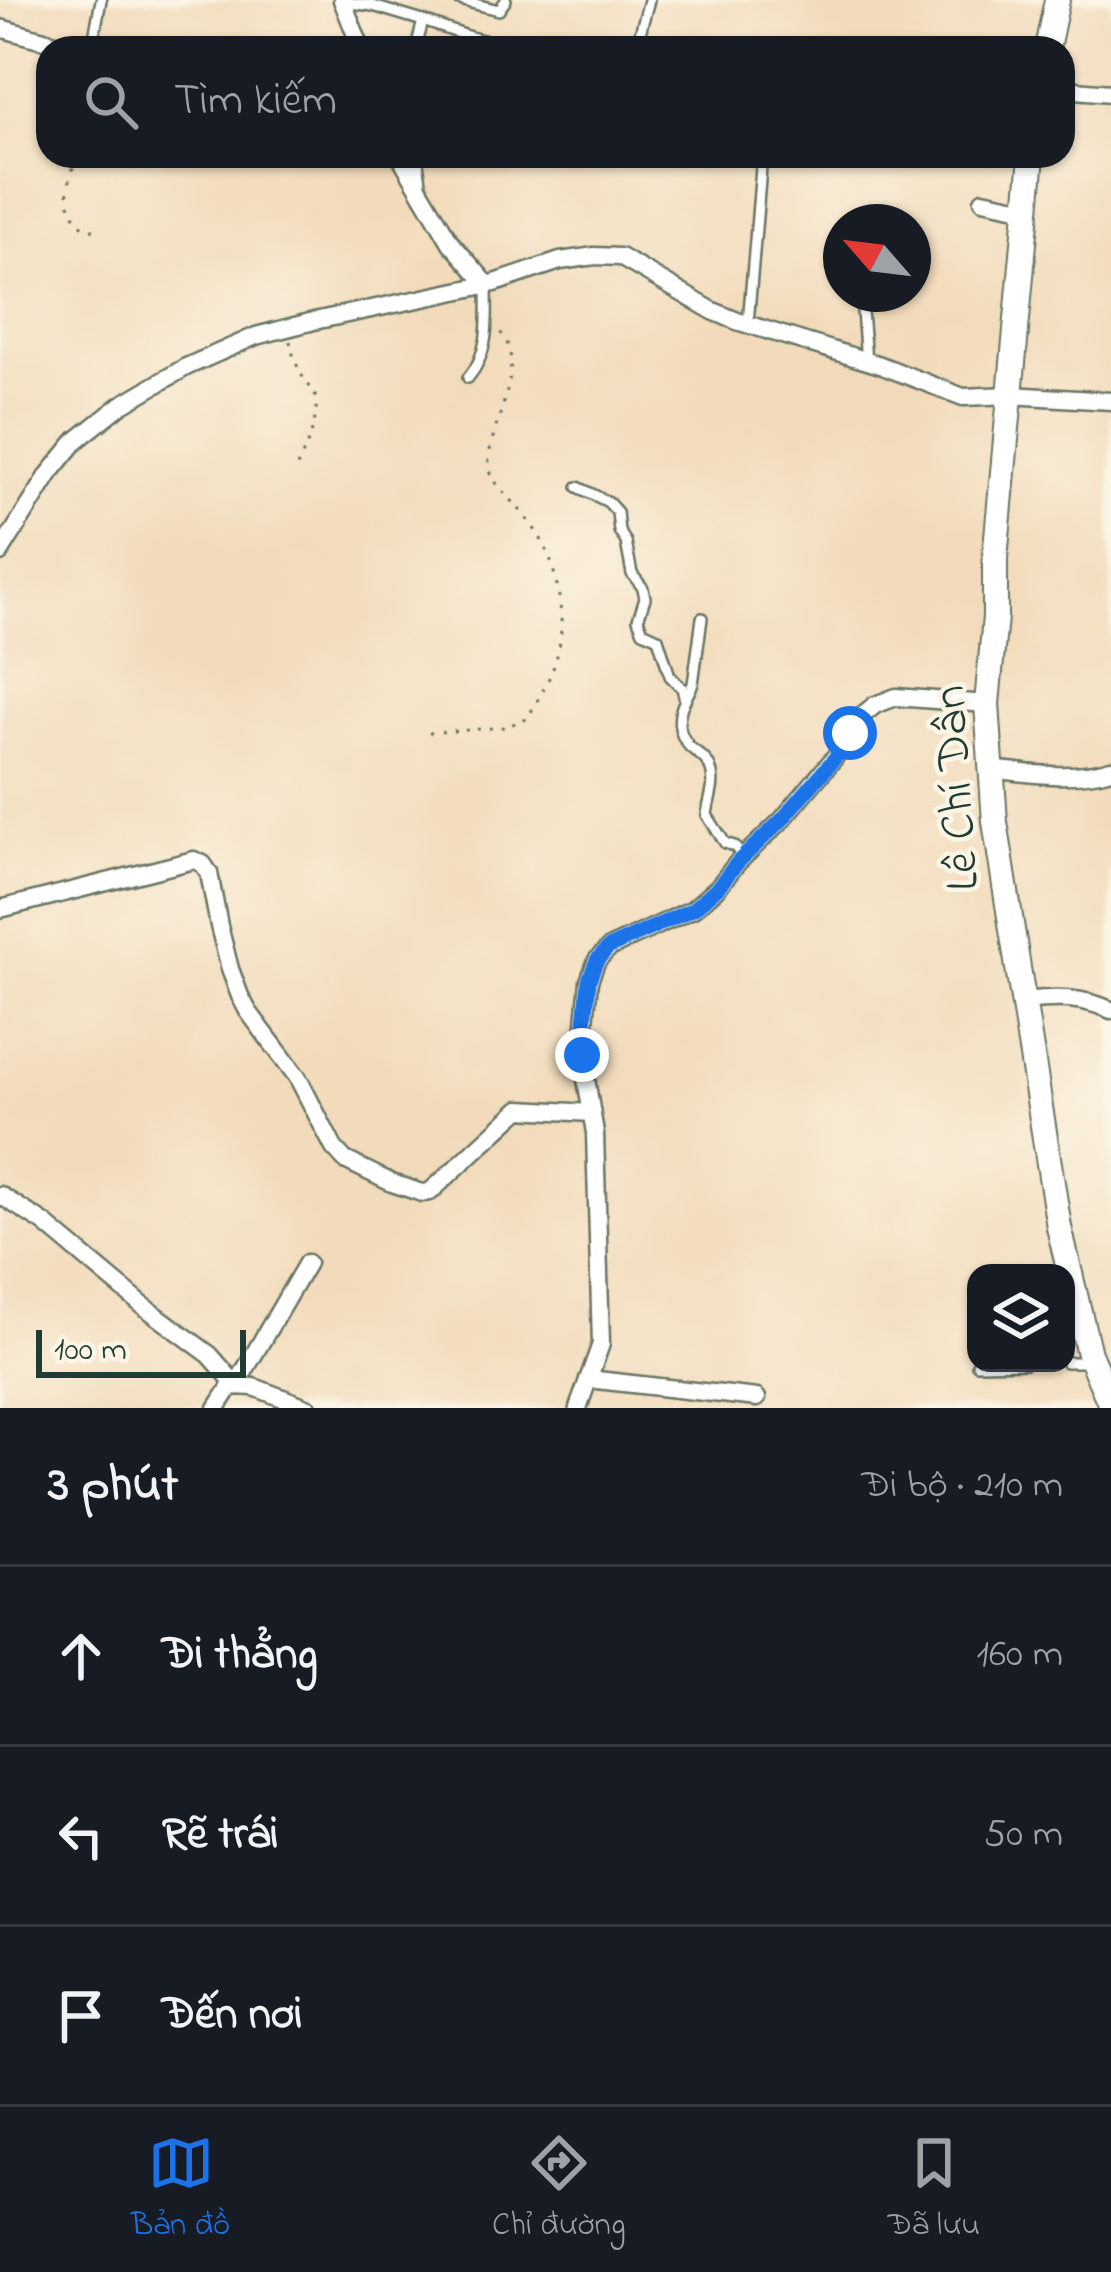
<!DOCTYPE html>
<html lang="vi">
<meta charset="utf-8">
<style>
body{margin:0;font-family:"Indie Flower",sans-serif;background:#20242c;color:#f1f3f6}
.controls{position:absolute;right:36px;bottom:36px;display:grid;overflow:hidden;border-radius:24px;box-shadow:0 3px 9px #0004}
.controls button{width:108px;height:108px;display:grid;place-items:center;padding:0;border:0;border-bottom:3px solid #363941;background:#171b24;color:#f1f3f6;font:60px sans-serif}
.compass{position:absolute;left:823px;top:204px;width:108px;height:108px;border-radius:50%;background:#171b24;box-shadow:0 3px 9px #0004;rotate:298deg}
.scale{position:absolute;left:36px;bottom:30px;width:210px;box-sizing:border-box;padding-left:12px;border:6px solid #1f3d34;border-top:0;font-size:33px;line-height:42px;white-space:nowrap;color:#1f3d34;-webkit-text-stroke:9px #fcf5e5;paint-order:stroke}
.stop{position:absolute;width:36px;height:36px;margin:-27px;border:9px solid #1a73e8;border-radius:50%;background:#fff}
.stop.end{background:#1a73e8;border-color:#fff;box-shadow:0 3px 12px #0008}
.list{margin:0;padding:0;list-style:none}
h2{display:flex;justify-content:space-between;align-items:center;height:156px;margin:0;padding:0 48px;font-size:51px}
h2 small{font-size:39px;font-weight:400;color:#9ea1a6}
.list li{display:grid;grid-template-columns:78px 1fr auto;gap:36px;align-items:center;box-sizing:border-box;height:180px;padding:0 48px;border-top:3px solid #363941}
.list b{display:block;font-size:45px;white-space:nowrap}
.list em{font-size:39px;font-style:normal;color:#9ea1a6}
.icon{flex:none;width:66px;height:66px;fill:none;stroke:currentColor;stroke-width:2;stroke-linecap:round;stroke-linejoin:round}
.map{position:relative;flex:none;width:1111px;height:1408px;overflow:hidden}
.search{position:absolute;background:#171b24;box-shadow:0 3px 9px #0004;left:36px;right:36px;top:36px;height:132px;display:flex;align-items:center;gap:30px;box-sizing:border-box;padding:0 42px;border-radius:36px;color:#9ea1a6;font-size:45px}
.sheet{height:696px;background:#171b24}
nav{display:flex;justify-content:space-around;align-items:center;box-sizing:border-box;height:168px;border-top:3px solid #363941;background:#171b24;font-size:33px;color:#9ea1a6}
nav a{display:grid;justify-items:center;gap:6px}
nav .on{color:#1a73e8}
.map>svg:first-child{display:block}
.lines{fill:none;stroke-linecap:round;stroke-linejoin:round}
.lane-casing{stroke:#697463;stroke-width:14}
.street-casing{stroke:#697463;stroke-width:21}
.secondary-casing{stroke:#697463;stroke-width:28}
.path{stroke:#697463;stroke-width:3;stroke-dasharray:3 9;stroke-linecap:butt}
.lane{stroke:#fff;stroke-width:9}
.street{stroke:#fff;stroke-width:16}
.secondary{stroke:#fff;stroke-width:24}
.route{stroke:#1a73e8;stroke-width:15}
.labels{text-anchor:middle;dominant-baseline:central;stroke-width:9;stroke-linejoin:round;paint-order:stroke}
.street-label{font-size:48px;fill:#1f3d34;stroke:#fcf5e5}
</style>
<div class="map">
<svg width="1111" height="1408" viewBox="0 0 1111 1408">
<rect width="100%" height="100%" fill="#fcf5e5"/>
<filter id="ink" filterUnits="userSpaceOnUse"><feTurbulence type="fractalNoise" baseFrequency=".00833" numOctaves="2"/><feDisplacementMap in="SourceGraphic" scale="24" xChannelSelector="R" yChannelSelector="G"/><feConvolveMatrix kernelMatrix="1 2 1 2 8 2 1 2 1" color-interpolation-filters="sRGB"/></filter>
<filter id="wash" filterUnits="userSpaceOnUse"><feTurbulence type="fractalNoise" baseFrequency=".004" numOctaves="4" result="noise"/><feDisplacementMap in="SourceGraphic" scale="48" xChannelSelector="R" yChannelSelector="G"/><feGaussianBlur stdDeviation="2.7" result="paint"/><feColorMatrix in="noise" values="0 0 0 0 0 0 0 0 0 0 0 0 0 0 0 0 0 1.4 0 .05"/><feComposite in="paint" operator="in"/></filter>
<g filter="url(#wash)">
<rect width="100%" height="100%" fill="#f2dbbb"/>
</g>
<g filter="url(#ink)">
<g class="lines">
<defs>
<g id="lane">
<path d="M459,0L499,10L506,0"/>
<path d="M343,2L373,6L423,21"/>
<path d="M92,48L101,0"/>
<path d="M416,48L423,21L470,37L519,48"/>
<path d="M636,48L649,0"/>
<path d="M417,156L421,182"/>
<path d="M861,298L866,361"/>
<path d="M748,324L762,156"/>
<path d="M468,378C491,351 487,319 487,284"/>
<path d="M578,487L608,502L617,512L619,531L626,542L632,574L643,588L645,598L638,619L643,631L658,638L670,676L682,688L685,700C677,715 677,732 689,746C696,753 706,757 710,767C717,784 709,798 707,815L725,843L734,846L743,857"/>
<path d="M685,700L693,684L702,618"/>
<path d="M1066,1362H1091"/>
<path d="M977,1364L1026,1363"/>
</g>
<g id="street">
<path d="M342,0L361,48"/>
<path d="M0,28L73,48"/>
<path d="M1063,89L1111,93"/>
<path d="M400,156L451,243L487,284"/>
<path d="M983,200L1027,209"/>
<path d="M0,553L50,473L77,440L121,405L186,367L256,336L314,321L495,283L560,261L595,256L620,257L713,311L737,321L880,365L963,397L1010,395L1111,401"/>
<path d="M992,769C1029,774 1075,780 1111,769"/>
<path d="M0,909L194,860L203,864L209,873L219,926L230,969L240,996L248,1011L298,1078L334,1148L345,1160L392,1183L422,1193L430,1192L520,1109L591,1113"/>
<path d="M1025,1001C1057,997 1081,997 1111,1010"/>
<path d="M0,1195L44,1223L141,1304L210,1355L230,1378L231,1386"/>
<path d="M588,1379L757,1398"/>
<path d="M235,1387L307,1263"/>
<path d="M217,1408L231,1386L254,1387L309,1408"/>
<path d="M578,1408L601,1344L595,1133L582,1055L589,981L597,960L609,948L693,909L718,887L738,862L782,820L835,757L860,717L875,705L896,697L987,704"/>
</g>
<g id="secondary">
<path d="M1047,48L1057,0"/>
<path d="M1032,156L995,559V617L987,704L995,822L1059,1227L1089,1354L1111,1405"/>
</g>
</defs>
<use href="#lane" class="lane-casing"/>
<use href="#street" class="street-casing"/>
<use href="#secondary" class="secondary-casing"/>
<g class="path">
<path d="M76,156C68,192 59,199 85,228L97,230"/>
<path d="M290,341C292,354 297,367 304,379C308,385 313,389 315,395C321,420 304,451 294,473"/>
<path d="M429,733L504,727L527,719C539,697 553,676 558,651C565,623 559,586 550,559C545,541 527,518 515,504C502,490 487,478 489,457C493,420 528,363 500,332"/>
</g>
<use href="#lane" class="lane"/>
<use href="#street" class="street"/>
<use href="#secondary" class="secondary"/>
</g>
</g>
<g class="lines" filter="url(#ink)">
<path class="route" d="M582,1055L589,980L597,960L608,948L693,909L718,887L738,862L782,820L835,758L850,733"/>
</g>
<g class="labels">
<g class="street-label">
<text transform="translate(958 788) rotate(-94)">Lê Chí Dân</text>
</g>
</g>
</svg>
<div class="controls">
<button><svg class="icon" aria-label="layers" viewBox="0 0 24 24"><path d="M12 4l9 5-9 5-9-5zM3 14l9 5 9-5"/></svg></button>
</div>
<svg class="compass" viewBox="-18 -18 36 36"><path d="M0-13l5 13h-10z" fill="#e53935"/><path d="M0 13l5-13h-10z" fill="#9ea1a6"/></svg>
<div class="scale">100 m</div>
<div class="stop" style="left:850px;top:733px"></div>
<div class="stop end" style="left:582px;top:1055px"></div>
<div class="search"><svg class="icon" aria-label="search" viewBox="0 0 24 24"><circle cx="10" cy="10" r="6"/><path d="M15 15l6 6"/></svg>Tìm kiếm</div>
</div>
<section class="sheet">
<h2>3 phút<small>Đi bộ · 210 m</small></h2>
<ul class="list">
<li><svg class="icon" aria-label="ahead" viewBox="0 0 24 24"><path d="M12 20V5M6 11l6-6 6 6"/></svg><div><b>Đi thẳng</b></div><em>160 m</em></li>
<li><svg class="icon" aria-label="left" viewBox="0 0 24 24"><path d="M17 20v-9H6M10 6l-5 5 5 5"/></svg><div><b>Rẽ trái</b></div><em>50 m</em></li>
<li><svg class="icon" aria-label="arrive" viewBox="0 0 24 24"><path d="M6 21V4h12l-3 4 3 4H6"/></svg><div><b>Đến nơi</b></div></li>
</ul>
</section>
<nav>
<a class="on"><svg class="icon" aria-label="map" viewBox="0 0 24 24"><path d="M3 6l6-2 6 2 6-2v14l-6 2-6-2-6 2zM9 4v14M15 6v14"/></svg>Bản đồ</a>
<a><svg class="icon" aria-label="directions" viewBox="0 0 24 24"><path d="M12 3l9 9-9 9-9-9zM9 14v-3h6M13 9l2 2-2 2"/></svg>Chỉ đường</a>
<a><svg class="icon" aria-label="saved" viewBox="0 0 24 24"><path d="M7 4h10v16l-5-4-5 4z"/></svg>Đã lưu</a>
</nav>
